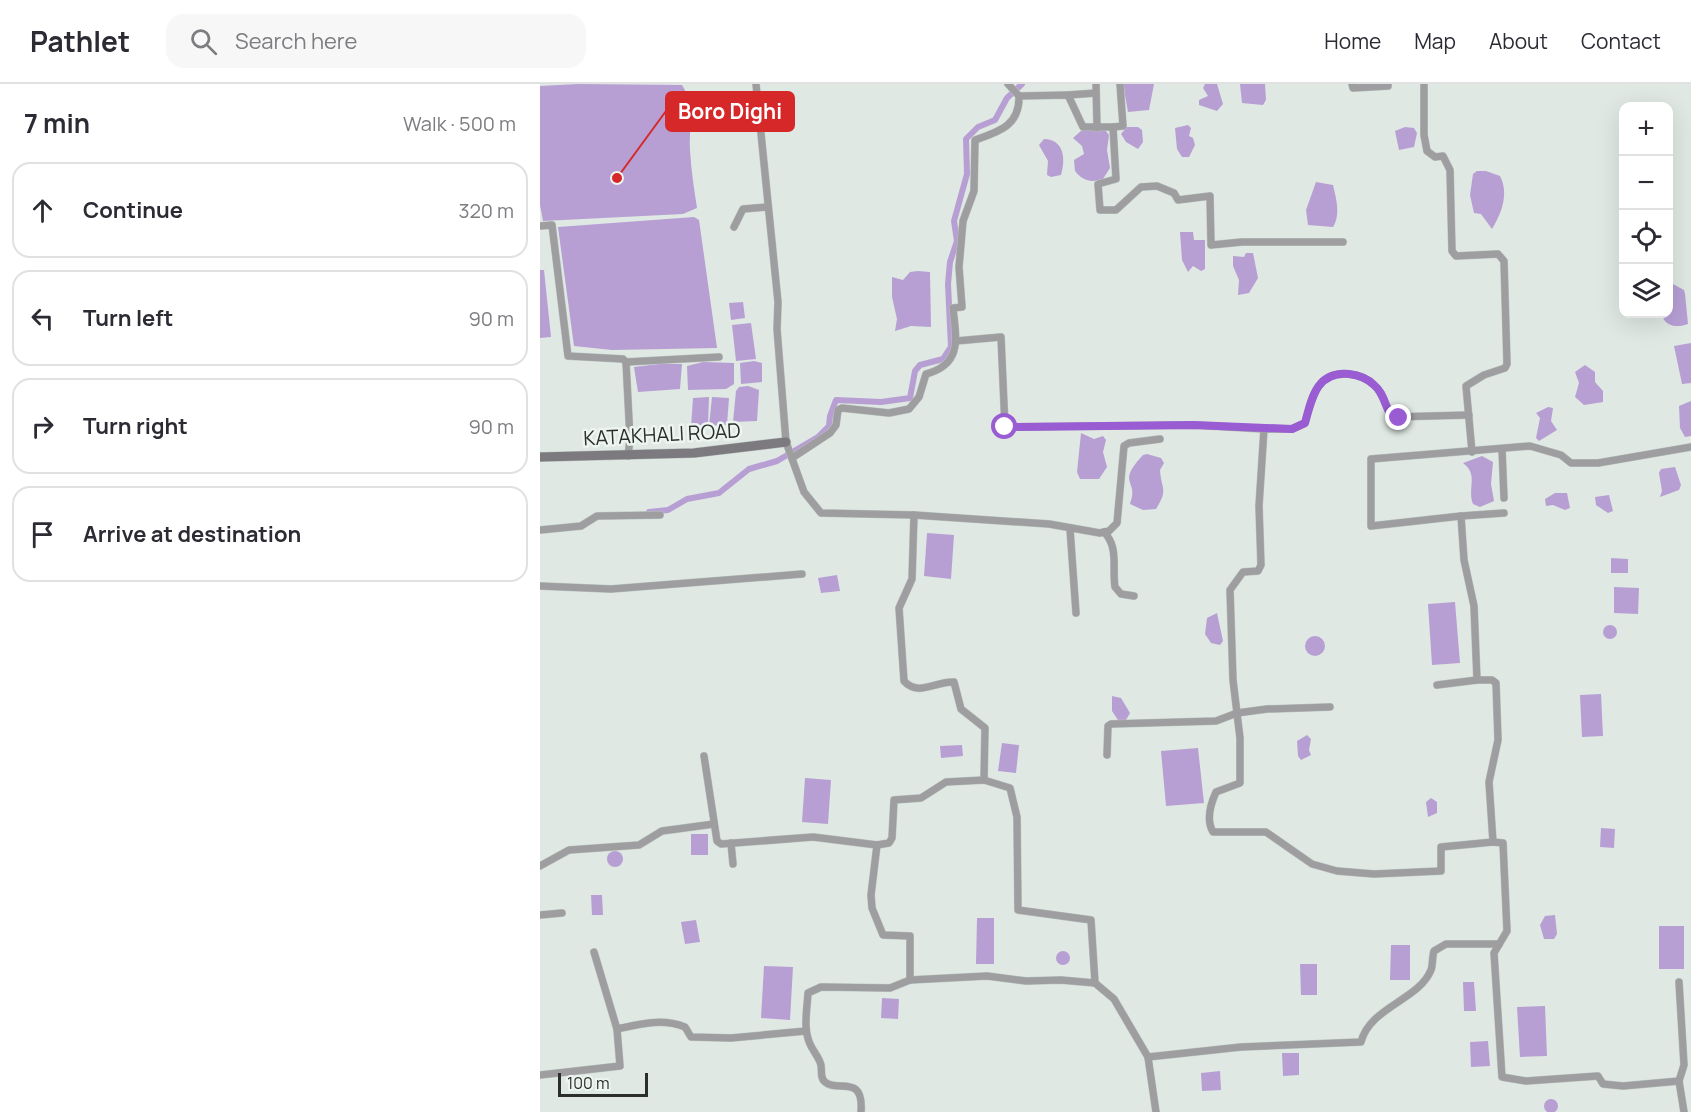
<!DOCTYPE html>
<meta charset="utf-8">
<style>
body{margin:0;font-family:Manrope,sans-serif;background:#f7f7f7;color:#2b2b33}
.controls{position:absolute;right:18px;top:18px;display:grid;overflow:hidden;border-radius:12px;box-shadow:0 6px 24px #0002}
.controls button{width:54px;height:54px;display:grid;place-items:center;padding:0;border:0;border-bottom:2px solid #e1e1e2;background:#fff;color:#2b2b33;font:30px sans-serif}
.scale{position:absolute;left:18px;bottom:15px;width:90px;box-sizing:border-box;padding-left:6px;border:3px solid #2b2e2c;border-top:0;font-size:16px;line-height:21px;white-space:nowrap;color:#2b2e2c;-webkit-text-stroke:4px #ecf5f0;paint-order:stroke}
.stop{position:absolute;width:18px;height:18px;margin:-14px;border:4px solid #995cd3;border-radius:50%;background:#fff}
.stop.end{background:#995cd3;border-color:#fff;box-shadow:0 2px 6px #0008}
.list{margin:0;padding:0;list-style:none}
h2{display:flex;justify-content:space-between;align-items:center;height:78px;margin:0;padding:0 24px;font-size:26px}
h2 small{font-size:20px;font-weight:400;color:#7c7c81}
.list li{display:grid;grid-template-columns:39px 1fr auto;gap:18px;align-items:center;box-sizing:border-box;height:96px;margin:0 12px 12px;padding:0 12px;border:2px solid #e1e1e2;border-radius:18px}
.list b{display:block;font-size:22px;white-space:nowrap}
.list em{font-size:20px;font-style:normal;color:#7c7c81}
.icon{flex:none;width:33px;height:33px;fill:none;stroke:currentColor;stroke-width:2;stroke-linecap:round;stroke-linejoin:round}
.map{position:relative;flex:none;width:1151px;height:1028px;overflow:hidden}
header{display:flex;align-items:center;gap:36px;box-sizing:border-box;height:84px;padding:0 30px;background:#fff;border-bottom:2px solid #e1e1e2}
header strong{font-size:28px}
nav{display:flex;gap:33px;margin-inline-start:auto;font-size:21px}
.search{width:420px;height:54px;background:#f7f7f7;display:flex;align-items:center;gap:15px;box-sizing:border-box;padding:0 21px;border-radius:18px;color:#7c7c81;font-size:22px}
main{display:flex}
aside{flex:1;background:#fff}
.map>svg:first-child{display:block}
.water{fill:#b79fd4}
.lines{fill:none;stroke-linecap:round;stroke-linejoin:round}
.canal{stroke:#b79fd4;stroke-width:6}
.street-casing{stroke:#bbc3be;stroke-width:8}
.secondary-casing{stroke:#bbc3be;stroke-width:10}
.street{stroke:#9e9da0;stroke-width:7}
.secondary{stroke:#7c7a7f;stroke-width:9}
.route{stroke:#995cd3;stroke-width:8}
.labels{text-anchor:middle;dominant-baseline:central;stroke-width:5;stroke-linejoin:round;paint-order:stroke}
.street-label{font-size:20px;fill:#2b2e2c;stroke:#ecf5f0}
.leader{fill:none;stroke:#d62828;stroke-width:2}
.callout-dot{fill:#d62828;stroke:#ecf5f0;stroke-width:2}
.callout{fill:#d62828;stroke:#d62828;stroke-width:2}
.callout-label{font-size:21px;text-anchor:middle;font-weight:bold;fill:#fff}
</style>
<header>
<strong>Pathlet</strong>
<div class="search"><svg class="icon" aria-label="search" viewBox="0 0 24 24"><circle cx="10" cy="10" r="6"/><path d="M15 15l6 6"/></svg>Search here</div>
<nav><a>Home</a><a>Map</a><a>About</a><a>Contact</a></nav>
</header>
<main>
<aside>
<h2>7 min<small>Walk · 500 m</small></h2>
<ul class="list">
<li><svg class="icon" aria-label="ahead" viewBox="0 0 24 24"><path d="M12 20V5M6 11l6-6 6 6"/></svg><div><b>Continue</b></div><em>320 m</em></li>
<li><svg class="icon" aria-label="left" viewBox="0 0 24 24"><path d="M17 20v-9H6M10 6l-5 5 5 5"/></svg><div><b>Turn left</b></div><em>90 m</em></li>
<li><svg class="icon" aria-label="right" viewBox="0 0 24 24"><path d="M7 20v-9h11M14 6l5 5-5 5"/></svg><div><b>Turn right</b></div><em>90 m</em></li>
<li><svg class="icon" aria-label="arrive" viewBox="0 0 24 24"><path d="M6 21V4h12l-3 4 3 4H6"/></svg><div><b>Arrive at destination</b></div></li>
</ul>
</aside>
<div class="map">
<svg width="1151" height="1028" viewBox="0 0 1151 1028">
<rect width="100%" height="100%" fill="#dfe8e3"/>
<g class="water">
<path d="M39,0L142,1C155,21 149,44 150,66C151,85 154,105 157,124L143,130L3,137L0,121V2Z"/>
<path d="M583,0H614L609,26L588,28Z"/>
<path d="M665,0H677L683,20L677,27L659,21V16L668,12L663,4Z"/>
<path d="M700,0H725L726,16L723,21L702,19Z"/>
<path d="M648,41L651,44L649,52L653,54L655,61L649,73H642L637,65L635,44Z"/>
<path d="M587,43H598L602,46L603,58L598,65L586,58L581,50Z"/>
<path d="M865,43L874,44L877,49L874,63L859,66L855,47Z"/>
<path d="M542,46H565L569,51L567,66L570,84L563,95C551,99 543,97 535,87L534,76L544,70L542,62L533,54Z"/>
<path d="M504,55C524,55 526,75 521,91L511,93L507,91L508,77L499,61Z"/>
<path d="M937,87H946L960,92C969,109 962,129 952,145L941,130L934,129L930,111L933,90Z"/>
<path d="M776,98L793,101C796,114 801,131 793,143L768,141L766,126Z"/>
<path d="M154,133L159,136L177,264L72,266L34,262L18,143Z"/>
<path d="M640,148H653L654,156H665V185L661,187L653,182L648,188L642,176Z"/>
<path d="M706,169H713L718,194L709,209L698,211L699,196L693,182V172L704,173Z"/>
<path d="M0,186H4L11,253L0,254Z"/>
<path d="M378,187L390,188L391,243L371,242L355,247L357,235L352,213V193L363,196L370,188Z"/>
<path d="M1131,199L1144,206L1145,210L1148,240C1138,244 1124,243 1122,230H1128Z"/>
<path d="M203,218L205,234L191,236L189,219Z"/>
<path d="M211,239L216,275L196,277L192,241Z"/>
<path d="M1151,259V299L1142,300L1134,262Z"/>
<path d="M214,277L222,279V298L201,300L200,279Z"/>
<path d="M163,278L194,279V300L186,305L148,306L147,282Z"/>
<path d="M119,280H142L140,305L98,308L94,283Z"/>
<path d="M1045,281L1055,288V298L1063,307V318L1044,321L1035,313L1039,299L1035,288Z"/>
<path d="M208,302L219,306L217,337L193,338L196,307L199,303Z"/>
<path d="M169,313L168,343H151L153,314Z"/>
<path d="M172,313L189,314L187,341L169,342Z"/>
<path d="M1151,317V352L1145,353L1140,344L1139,322Z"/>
<path d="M1008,323L1013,324L1011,337L1017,346L999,357L996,354L1000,334L996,329Z"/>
<path d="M541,349L554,355L563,352L566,356L563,368L567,383L559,395H540L537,388Z"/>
<path d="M607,370L621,374L624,379L620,386C621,405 629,405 616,425L603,426L590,420C600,395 575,401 603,371Z"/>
<path d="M942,372L953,378L951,400L954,417L940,423L933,420C927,404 939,391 923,379Z"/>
<path d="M1135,383L1141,401L1139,406L1120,413L1122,407L1119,389L1121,385Z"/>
<path d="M1015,409H1027L1030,424L1025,426L1013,421L1006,422L1005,415Z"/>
<path d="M1069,411L1073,427L1068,429L1056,421L1055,413Z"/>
<path d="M387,449L414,451L411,495L384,492Z"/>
<path d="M1071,474L1088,475V489H1071Z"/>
<path d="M297,491L300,507L281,509L278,494Z"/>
<path d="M1074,503L1099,504L1098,530L1074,529Z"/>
<path d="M915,518L920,579L892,581L888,520Z"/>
<path d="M677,529L683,557L680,561L671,559L665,550L667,534Z"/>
<circle cx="1070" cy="548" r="7"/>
<circle cx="775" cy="562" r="10"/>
<path d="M1061,610L1063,652L1042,653L1040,611Z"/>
<path d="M572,612L581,614L590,629L586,636H578L572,627Z"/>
<path d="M767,651L771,655L769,666L771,671L761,676L758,672L757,657Z"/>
<path d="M462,659L479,661L476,689L458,687Z"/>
<path d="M422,661L423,672L401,674L400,662Z"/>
<path d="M658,664L664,719L626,722L621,667Z"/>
<path d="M265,694L291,696L288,740L262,738Z"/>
<path d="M891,714L897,718V729L888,733L886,718Z"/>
<path d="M1061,744L1075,745L1074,764L1060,763Z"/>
<rect x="151" y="750" width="17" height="21"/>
<circle cx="75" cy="775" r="8"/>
<path d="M51,811H62L63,831H52Z"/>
<path d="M1015,831L1017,850L1014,855H1004L1000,841L1005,832Z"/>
<path d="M437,834H454V880H436Z"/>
<path d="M156,836L160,858L145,860L141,838Z"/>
<rect x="1119" y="842" width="25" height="43"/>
<path d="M851,861H870V896H850Z"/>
<circle cx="523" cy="874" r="7"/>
<path d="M760,880H777V911H761Z"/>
<path d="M224,882L253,883L250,936L221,934Z"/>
<path d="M923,898H934L936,927H924Z"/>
<path d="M342,914L359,915L358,935L341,934Z"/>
<path d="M1005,922L1007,972L980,973L977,923Z"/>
<path d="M948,957L950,982L931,983L930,958Z"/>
<path d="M759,969V991L743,992L742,969Z"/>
<path d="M680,987L681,1006L662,1007L661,989Z"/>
<circle cx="1011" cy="1022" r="7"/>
</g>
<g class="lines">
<path class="canal" d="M109,428L128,426L147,415L179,409L209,385L237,377L278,353L289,342L290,332L296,316L341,318L370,314L375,287L380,281L403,275L411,263L408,200L410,178L417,157L414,137L427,90L426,55L438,43L455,36L467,14L482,0"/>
<defs>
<g id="street">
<path d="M216,0L238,218L237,245L246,358L264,408L281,429L374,431L509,440L560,449L569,447L577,439L584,362L589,359L620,355"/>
<path d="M556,0L557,44"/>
<path d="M812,0L813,4L848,2V0"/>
<path d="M884,0V51L887,67L895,73L903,72L910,86L912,167L916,172L958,170L964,177L967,280L965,284L944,291L926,302L932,368"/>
<path d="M528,11L556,9"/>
<path d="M479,12L528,11L543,43H573L576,95L558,100L560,126H576L601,103L617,102L634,109L638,116L670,112L671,161L702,158H803"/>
<path d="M573,43L583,42L580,0"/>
<path d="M0,142L12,141L28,272L83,275L86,278L90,355L88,372"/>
<path d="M194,143L203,125L228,123"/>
<path d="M416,257L461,253L465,343L653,341L724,345L719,422L721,481L718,487L703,488L690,506L693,596L700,654V699L676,708C671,719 666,736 673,748H726L772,780L797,787L834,790L901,787V763L953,758L949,698L958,656L956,599L952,596H937L934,522L924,476L921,432L964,429"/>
<path d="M86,278L179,273"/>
<path d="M724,345H752L765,339C772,313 777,287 809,290C818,291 827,294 834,301C844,309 845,323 852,333L929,331"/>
<path d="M962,365L964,414"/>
<path d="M252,374L290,349L296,341L298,326L302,324L349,329L369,325L379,313L386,290C423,280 416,254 413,224L422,223L419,183L423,137L434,107L435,56C458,48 480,42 479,12L468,0"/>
<path d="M374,431L372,495L359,524L364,597C378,613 396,597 414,598L421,625L445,644L444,696"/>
<path d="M921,432L831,442V375L990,362L1021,371L1031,379H1058L1151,363"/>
<path d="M530,445L536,529"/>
<path d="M0,446L41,442L57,432L120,431"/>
<path d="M564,448C579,463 572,484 575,503L581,510L594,512"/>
<path d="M0,502L71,505L262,490"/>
<path d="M897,601L937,596"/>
<path d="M567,671L568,642L571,640L676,637L697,629L727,625L790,623"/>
<path d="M164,672L177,757L181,760L273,753L337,761L349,759L352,754L354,716L381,714L406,698L444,696L470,704L477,733L478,826L551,836L555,899"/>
<path d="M953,758L963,759L967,847L954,869L962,993L986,997L1058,992L1063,1000L1083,1002L1139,997"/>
<path d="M191,759L193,780"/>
<path d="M337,761L331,811L332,824L343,851L370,852V896"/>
<path d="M0,782L29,766L99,761L122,747L174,740"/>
<path d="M0,831L22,829"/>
<path d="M1139,898L1144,981L1139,997L1144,1028"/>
<path d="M77,945C101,940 122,934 145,943L151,953L191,954L266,947"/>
<path d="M608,973L701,963L821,958C830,923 879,916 891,886C893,881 892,873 894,867L906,860H959"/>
<path d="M0,991L80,982L77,945L54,868"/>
<path d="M321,1028C324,989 297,1009 285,998C280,994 282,987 281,981C279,973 273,967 270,960C263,945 267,926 268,909L281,903L350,904L370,896L447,892L486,897L521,896L555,899L574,915L608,973L616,1028"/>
</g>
<path id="secondary" d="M0,373L154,369L246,358"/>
</defs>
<use href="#street" class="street-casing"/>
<use href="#secondary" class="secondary-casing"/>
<use href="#street" class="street"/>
<use href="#secondary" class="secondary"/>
</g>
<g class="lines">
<path class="route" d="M465,343L654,341L752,345L765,339C772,313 777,287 809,290C818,291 827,294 834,301C844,309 845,323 852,333L859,334"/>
</g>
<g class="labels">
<g class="street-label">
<text transform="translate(122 350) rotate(-3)">KATAKHALI ROAD</text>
</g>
</g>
<path class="leader" d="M77 94L126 27"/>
<circle class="callout-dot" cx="77" cy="94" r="6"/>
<rect class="callout" x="126" y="8" width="128" height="39" rx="6"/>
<g class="callout-label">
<text x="190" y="35">Boro Dighi</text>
</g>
</svg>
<div class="controls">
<button>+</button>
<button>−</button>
<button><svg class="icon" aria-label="locate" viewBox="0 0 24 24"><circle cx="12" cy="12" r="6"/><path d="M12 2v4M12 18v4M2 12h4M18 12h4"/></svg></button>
<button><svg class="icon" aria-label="layers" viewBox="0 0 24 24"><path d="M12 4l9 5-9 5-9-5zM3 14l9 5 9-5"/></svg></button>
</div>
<div class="scale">100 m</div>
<div class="stop" style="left:465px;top:343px"></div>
<div class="stop end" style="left:859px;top:334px"></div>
</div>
</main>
